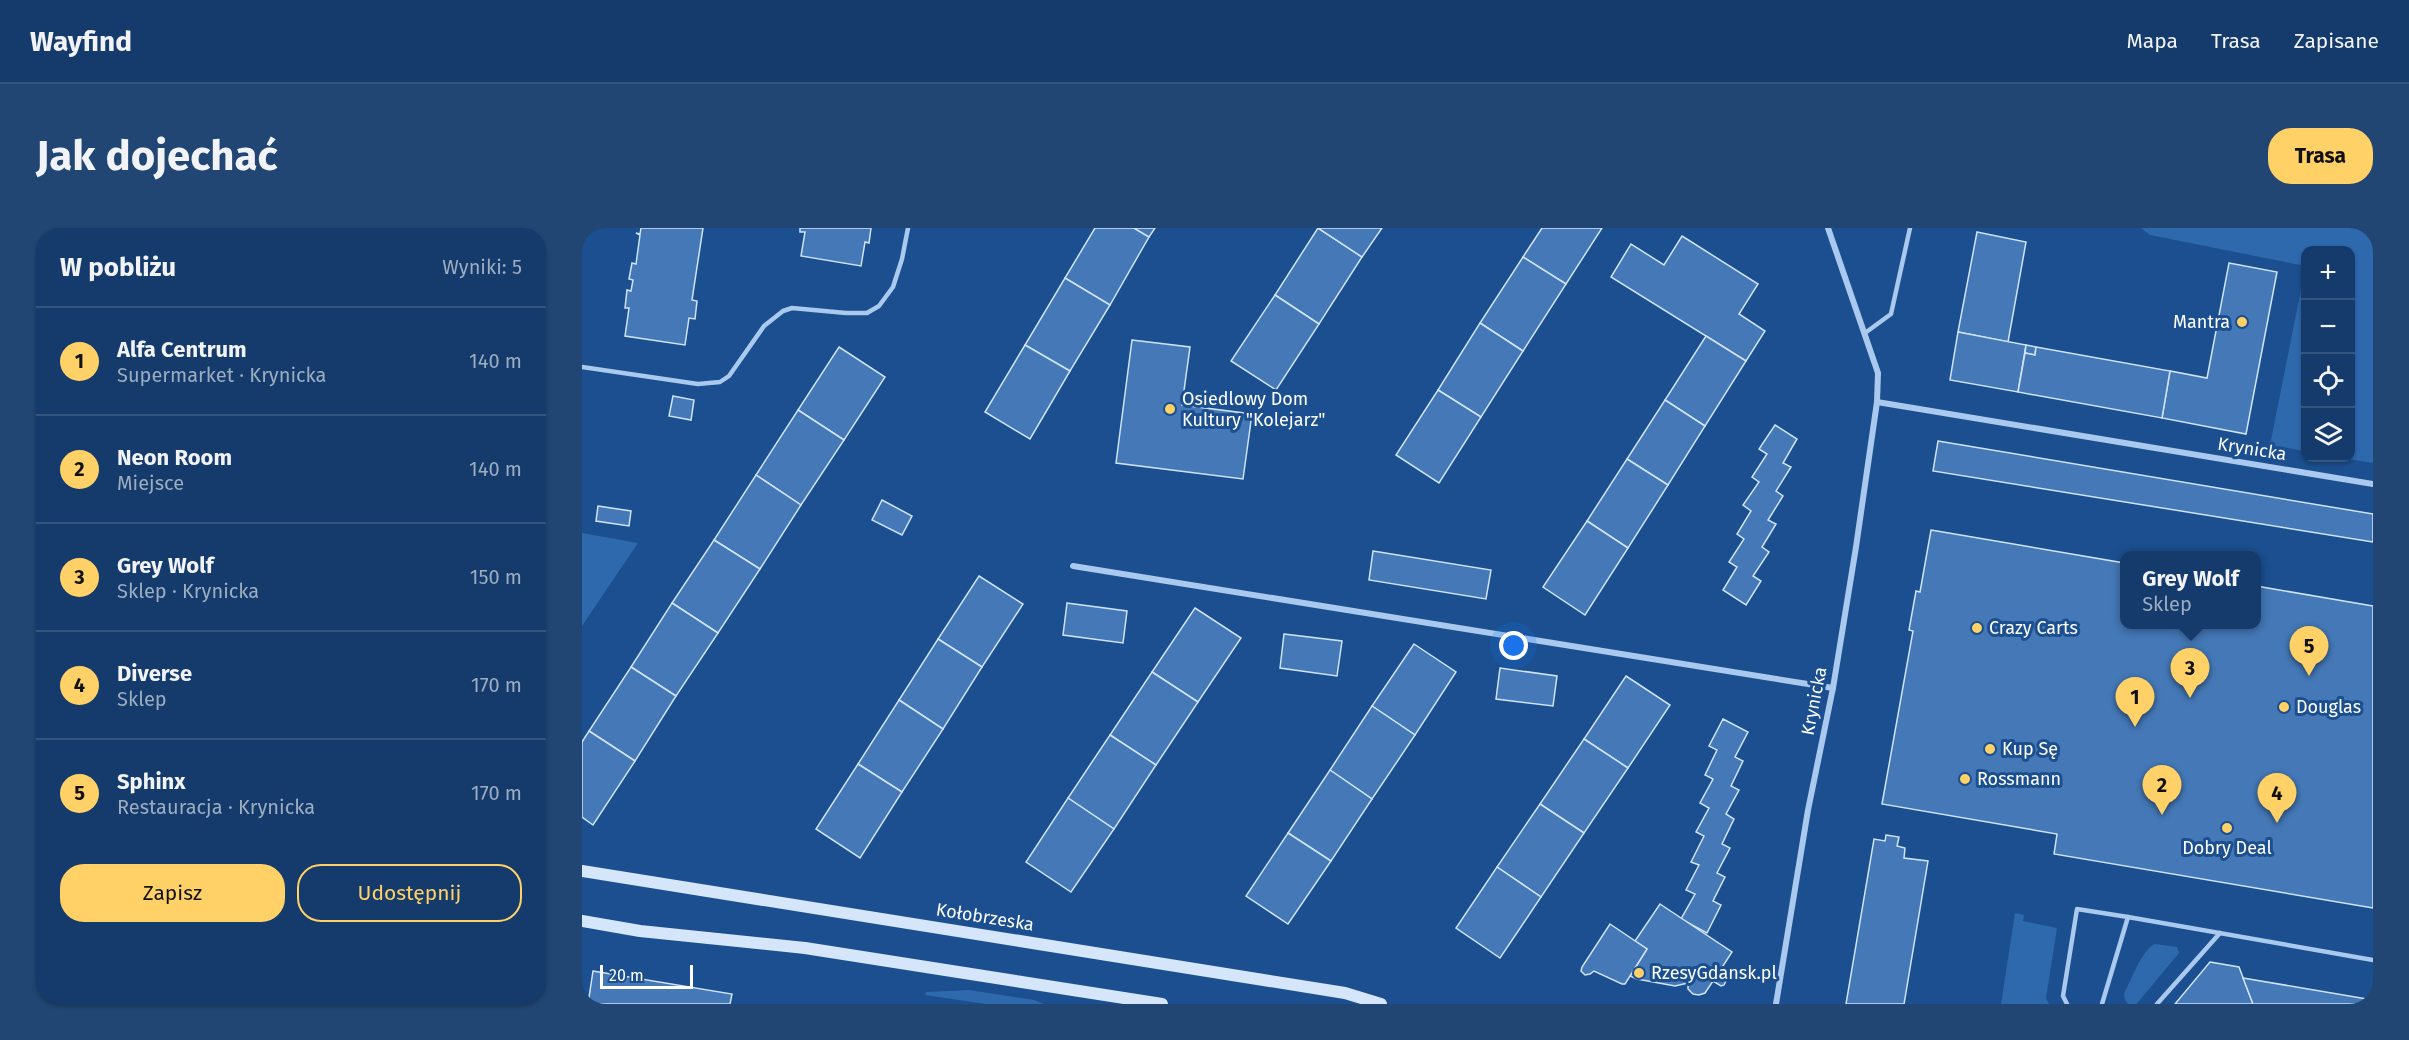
<!DOCTYPE html>
<html lang="pl">
<meta charset="utf-8">
<style>
body{margin:0;font-family:"Fira Sans",sans-serif;background:#214673;color:#f1f3f6}
.controls{position:absolute;right:18px;top:18px;display:grid;overflow:hidden;border-radius:12px;box-shadow:0 2px 4px #0004}
.controls button{width:54px;height:54px;display:grid;place-items:center;padding:0;border:0;border-bottom:2px solid #33557e;background:#143b6b;color:#f1f3f6;font:30px sans-serif}
.scale{position:absolute;left:18px;bottom:15px;width:93px;box-sizing:border-box;padding-left:6px;border:3px solid #fff;border-top:0;font-size:16px;line-height:21px;white-space:nowrap;color:#fff;-webkit-text-stroke:4px #1b4f8f;paint-order:stroke}
.you{position:absolute;left:932px;top:418px;width:21px;height:21px;margin:-15px;border:4px solid #fff;border-radius:50%;background:#1a73e8;box-shadow:0 0 0 9px #1a73e833}
.badge{display:grid;place-items:center;width:39px;height:39px;border-radius:50%;background:#ffd166;color:#111;font-size:20px;font-weight:700}
.pin{position:absolute;translate:-50% -50px;filter:drop-shadow(0 2px 3px #0008)}
.pin::after{content:'';position:absolute;top:32px;width:21px;height:18px;background:inherit;clip-path:polygon(0 0,100% 0,50% 100%)}
.popup{position:absolute;left:1538px;top:323px;width:141px;height:78px;box-sizing:border-box;display:grid;place-content:center;border-radius:12px;background:#143b6b;filter:drop-shadow(0 2px 4px #0005);font-size:20px;white-space:nowrap;color:#9dadc1}
.popup b{font-size:22px;color:#f1f3f6}
.popup::after{content:'';position:absolute;left:50%;top:100%;margin-left:-12px;border:12px solid transparent;border-top-color:#143b6b}
.list{margin:0;padding:0;list-style:none}
h2{display:flex;justify-content:space-between;align-items:center;height:78px;margin:0;padding:0 24px;font-size:26px}
h2 small{font-size:20px;font-weight:400;color:#9dadc1}
.list li{display:grid;grid-template-columns:39px 1fr auto;gap:18px;align-items:center;box-sizing:border-box;height:108px;padding:0 24px;border-top:2px solid #33557e}
.list b{display:block;font-size:22px;white-space:nowrap}
.list p{margin:0;font-size:20px;white-space:nowrap;color:#9dadc1}
.list em{font-size:20px;font-style:normal;color:#9dadc1}
.actions{display:flex;gap:12px;padding:18px 24px}
.actions a{flex:1;padding:14px 0;border:2px solid #ffd166;border-radius:24px;text-align:center;font-size:21px;color:#ffd166}
.actions .main{background:#ffd166;color:#111}
.icon{flex:none;width:33px;height:33px;fill:none;stroke:currentColor;stroke-width:2;stroke-linecap:round;stroke-linejoin:round}
.map{position:relative;flex:none;width:1791px;height:776px;overflow:hidden;border-radius:24px}
header{display:flex;align-items:center;gap:36px;box-sizing:border-box;height:84px;padding:0 30px;background:#143b6b;border-bottom:2px solid #33557e}
header strong{font-size:28px}
nav{display:flex;gap:33px;margin-inline-start:auto;font-size:21px}
.intro{display:flex;align-items:center;justify-content:space-between;box-sizing:border-box;height:144px;padding:0 36px}
h1{margin:0;font-size:42px}
.button{padding:15px 27px;border-radius:24px;background:#ffd166;color:#111;font-size:21px;font-weight:700}
main{display:flex;gap:36px;padding:0 36px}
aside{flex:1;background:#143b6b;border-radius:24px;box-shadow:0 2px 4px #0004}
.map>svg:first-child{display:block}
.green{fill:#2e69ad}
.building{fill:#4478b7;stroke:#cfe3fa;stroke-width:1.5}
.lines{fill:none;stroke-linecap:round;stroke-linejoin:round}
.service{stroke:#a9c9ee;stroke-width:4.5}
.minor{stroke:#a9c9ee;stroke-width:6}
.secondary{stroke:#d6e6fa;stroke-width:12}
.poi-dot{fill:#ffd166;stroke:#1b4f8f;stroke-width:2}
.labels{text-anchor:middle;dominant-baseline:central;stroke-width:6;stroke-linejoin:round;paint-order:stroke}
.poi-label{font-size:18px;fill:#fff;stroke:#1b4f8f;text-anchor:start}
.street-label{font-size:18px;fill:#fff;stroke:#1b4f8f}
</style>
<header>
<strong>Wayfind</strong>
<nav><a>Mapa</a><a>Trasa</a><a>Zapisane</a></nav>
</header>
<div class="intro"><h1>Jak dojechać</h1><a class="button">Trasa</a></div>
<main>
<aside>
<h2>W pobliżu<small>Wyniki: 5</small></h2>
<ul class="list">
<li><span class="badge">1</span><div><b>Alfa Centrum</b><p>Supermarket · Krynicka</p></div><em>140 m</em></li>
<li><span class="badge">2</span><div><b>Neon Room</b><p>Miejsce</p></div><em>140 m</em></li>
<li><span class="badge">3</span><div><b>Grey Wolf</b><p>Sklep · Krynicka</p></div><em>150 m</em></li>
<li><span class="badge">4</span><div><b>Diverse</b><p>Sklep</p></div><em>170 m</em></li>
<li><span class="badge">5</span><div><b>Sphinx</b><p>Restauracja · Krynicka</p></div><em>170 m</em></li>
</ul>
<div class="actions"><a class="main">Zapisz</a><a>Udostępnij</a></div>
</aside>
<div class="map">
<svg width="1791" height="776" viewBox="0 0 1791 776">
<rect width="100%" height="100%" fill="#1b4f8f"/>
<g class="green">
<path d="M1559,0H1791V235L1759,230H1768V22H1724L1723,38L1568,7Z"/>
<path d="M1723,41V223L1688,217Z"/>
<path d="M0,305L56,315L0,398Z"/>
<path d="M1433,685L1442,687L1441,693L1475,700L1464,770L1467,776H1419Z"/>
<path d="M1573,716L1595,719L1597,725L1557,773L1554,776H1546L1543,772L1542,766C1548,754 1561,720 1573,716Z"/>
<path d="M387,762L452,772L462,776H404L343,767L344,764Z"/>
</g>
<g class="building">
<path d="M59,0H121L110,72L115,73L113,91L107,90L103,117L43,108L47,80H43L45,62L49,63L51,52L47,51L50,35L54,36L58,7L54,5L58,6Z"/>
<path d="M218,0H289L287,15L283,14L279,38L219,28L223,4H218Z"/>
<path d="M513,0H552L567,9L528,77L483,50Z"/>
<path d="M552,0H573L567,9Z"/>
<path d="M736,0L780,29L737,96L693,67Z"/>
<path d="M736,0H800L780,29Z"/>
<path d="M960,0H1020L984,56L941,29Z"/>
<path d="M1395,4L1444,14L1426,114L1376,104Z"/>
<path d="M1100,8L1176,56L1157,86L1183,103L1164,133L1029,49L1049,16L1082,37Z"/>
<path d="M941,29L984,56L941,123L898,95Z"/>
<path d="M1647,35L1695,44L1664,206L1580,190L1588,143L1625,150Z"/>
<path d="M483,50L528,77L488,143L443,117Z"/>
<path d="M693,67L737,96L694,162L649,133Z"/>
<path d="M898,95L941,123L899,189L856,162Z"/>
<path d="M1376,104L1444,117L1436,164L1368,152Z"/>
<path d="M1124,108L1164,133L1123,198L1083,172Z"/>
<path d="M550,112L608,119L600,177L670,186L661,251L534,235Z"/>
<path d="M443,117L488,143L448,211L403,184Z"/>
<path d="M1444,117L1454,119L1453,127L1443,125Z"/>
<path d="M257,119L303,149L262,212L216,182Z"/>
<path d="M1454,119L1588,143L1580,190L1436,164L1443,125L1453,127Z"/>
<path d="M856,162L899,189L857,255L814,227Z"/>
<path d="M91,168L112,172L109,192L87,188Z"/>
<path d="M1083,172L1123,198L1086,257L1045,231Z"/>
<path d="M216,182L262,212L219,277L174,247Z"/>
<path d="M1193,197L1215,211L1201,235L1209,239L1194,263L1201,268L1186,292L1194,296L1180,319L1187,324L1171,348L1179,353L1164,377L1141,362L1155,339L1147,334L1162,311L1155,306L1169,283L1161,277L1177,254L1170,249L1185,226L1177,221Z"/>
<path d="M1356,213L1791,286V314L1351,243Z"/>
<path d="M1045,231L1086,257L1046,320L1005,293Z"/>
<path d="M174,247L219,277L178,341L132,312Z"/>
<path d="M300,272L330,288L320,307L290,292Z"/>
<path d="M16,278L49,283L47,298L14,293Z"/>
<path d="M1005,293L1046,320L1003,387L961,359Z"/>
<path d="M1349,302L1542,335V396H1674V358L1791,378V680L1472,626L1475,606L1300,576L1331,403L1327,402L1334,363L1338,364Z"/>
<path d="M132,312L178,341L136,405L90,375Z"/>
<path d="M791,323L909,342L904,371L787,352Z"/>
<path d="M397,348L441,376L400,439L356,411Z"/>
<path d="M90,375L136,405L94,468L49,439Z"/>
<path d="M485,375L545,383L541,415L481,407Z"/>
<path d="M613,380L659,410L616,474L570,444Z"/>
<path d="M702,406L760,413L755,448L698,440Z"/>
<path d="M356,411L400,439L361,501L317,472Z"/>
<path d="M832,416L874,444L833,507L790,478Z"/>
<path d="M49,439L94,468L53,533L7,503Z"/>
<path d="M918,440L975,448L971,478L914,471Z"/>
<path d="M570,444L616,474L574,537L528,507Z"/>
<path d="M1044,448L1088,477L1046,540L1002,511Z"/>
<path d="M317,472L361,501L320,564L276,536Z"/>
<path d="M790,478L833,507L790,571L748,542Z"/>
<path d="M1141,491L1166,504L1153,529L1161,533L1149,558L1157,562L1144,586L1152,591L1140,616L1148,620L1135,645L1143,649L1131,673L1139,677L1125,705L1099,691L1113,666L1104,662L1117,637L1109,634L1122,608L1114,604L1127,580L1118,575L1131,551L1123,547L1135,522L1127,518Z"/>
<path d="M7,503L53,533L11,597L0,589V514Z"/>
<path d="M528,507L574,537L532,601L486,570Z"/>
<path d="M1002,511L1046,540L1002,605L958,576Z"/>
<path d="M276,536L320,564L278,630L234,601Z"/>
<path d="M748,542L790,571L749,633L706,605Z"/>
<path d="M486,570L532,601L489,664L444,634Z"/>
<path d="M958,576L1002,605L959,669L915,639Z"/>
<path d="M706,605L749,633L706,696L664,668Z"/>
<path d="M1304,607L1317,609L1315,618L1323,620L1322,630L1346,633L1322,776H1264L1292,611L1303,613Z"/>
<path d="M915,639L959,669L918,730L874,700Z"/>
<path d="M1078,676L1150,724L1137,744L1145,751L1142,757L1139,758L1131,753L1123,765L1117,767L1111,766L1106,761V755L1093,758L1055,751L1048,748L1065,721L1053,713Z"/>
<path d="M1028,696L1065,721L1043,756H1040L1012,743L1008,746L1003,747L999,743L1000,739Z"/>
<path d="M1628,734L1657,739L1671,776H1593Z"/>
<path d="M11,743L150,766L148,776H6Z"/>
<path d="M1661,750L1791,772V776H1671Z"/>
</g>
<g class="lines">
<g class="service">
<path d="M1283,105L1309,86L1328,0"/>
<path d="M0,139L116,156L138,154L147,148L182,98L201,83L210,80L264,85H285L297,78L311,59L320,31L326,0"/>
<path d="M1485,776L1481,768L1495,681L1546,689"/>
<path d="M1520,776L1546,689L1791,732"/>
<path d="M1575,776L1638,705"/>
</g>
<g class="minor">
<path d="M1295,174L1791,256"/>
<path d="M491,338L1251,460"/>
<path d="M1194,776L1226,582L1251,460L1274,319L1295,174L1296,145L1246,0"/>
</g>
<g class="secondary">
<path d="M0,643L763,765L799,776"/>
<path d="M0,693L58,703L223,720L580,776"/>
</g>
</g>
<g class="poi-dot">
<circle cx="1660" cy="94" r="6"/>
<circle cx="588" cy="181" r="6"/>
<circle cx="1395" cy="400" r="6"/>
<circle cx="1702" cy="479" r="6"/>
<circle cx="1408" cy="521" r="6"/>
<circle cx="1383" cy="551" r="6"/>
<circle cx="1645" cy="600" r="6"/>
<circle cx="1057" cy="745" r="6"/>
</g>
<g class="labels">
<g class="poi-label">
<text x="1648" y="94" text-anchor="end">Mantra</text>
<text x="600" y="171">Osiedlowy Dom<tspan x="600" dy="21">Kultury "Kolejarz"</tspan></text>
<text x="1407" y="400">Crazy Carts</text>
<text x="1714" y="479">Douglas</text>
<text x="1420" y="521">Kup Sę</text>
<text x="1395" y="551">Rossmann</text>
<text x="1645" y="620" text-anchor="middle">Dobry Deal</text>
<text x="1069" y="745">RzesyGdansk.pl</text>
</g>
<g class="street-label">
<text transform="translate(1670 221) rotate(9)">Krynicka</text>
<text transform="translate(1232 473) rotate(-79)">Krynicka</text>
<text transform="translate(403 689) rotate(9)">Kołobrzeska</text>
</g>
</g>
</svg>
<div class="controls">
<button>+</button>
<button>−</button>
<button><svg class="icon" aria-label="locate" viewBox="0 0 24 24"><circle cx="12" cy="12" r="6"/><path d="M12 2v4M12 18v4M2 12h4M18 12h4"/></svg></button>
<button><svg class="icon" aria-label="layers" viewBox="0 0 24 24"><path d="M12 4l9 5-9 5-9-5zM3 14l9 5 9-5"/></svg></button>
</div>
<div class="scale">20 m</div>
<div class="you"></div>
<div class="pin badge" style="left:1553px;top:499px">1</div>
<div class="pin badge" style="left:1580px;top:587px">2</div>
<div class="pin badge" style="left:1608px;top:470px">3</div>
<div class="popup"><b>Grey Wolf</b>Sklep</div>
<div class="pin badge" style="left:1695px;top:595px">4</div>
<div class="pin badge" style="left:1727px;top:448px">5</div>
</div>
</main>
